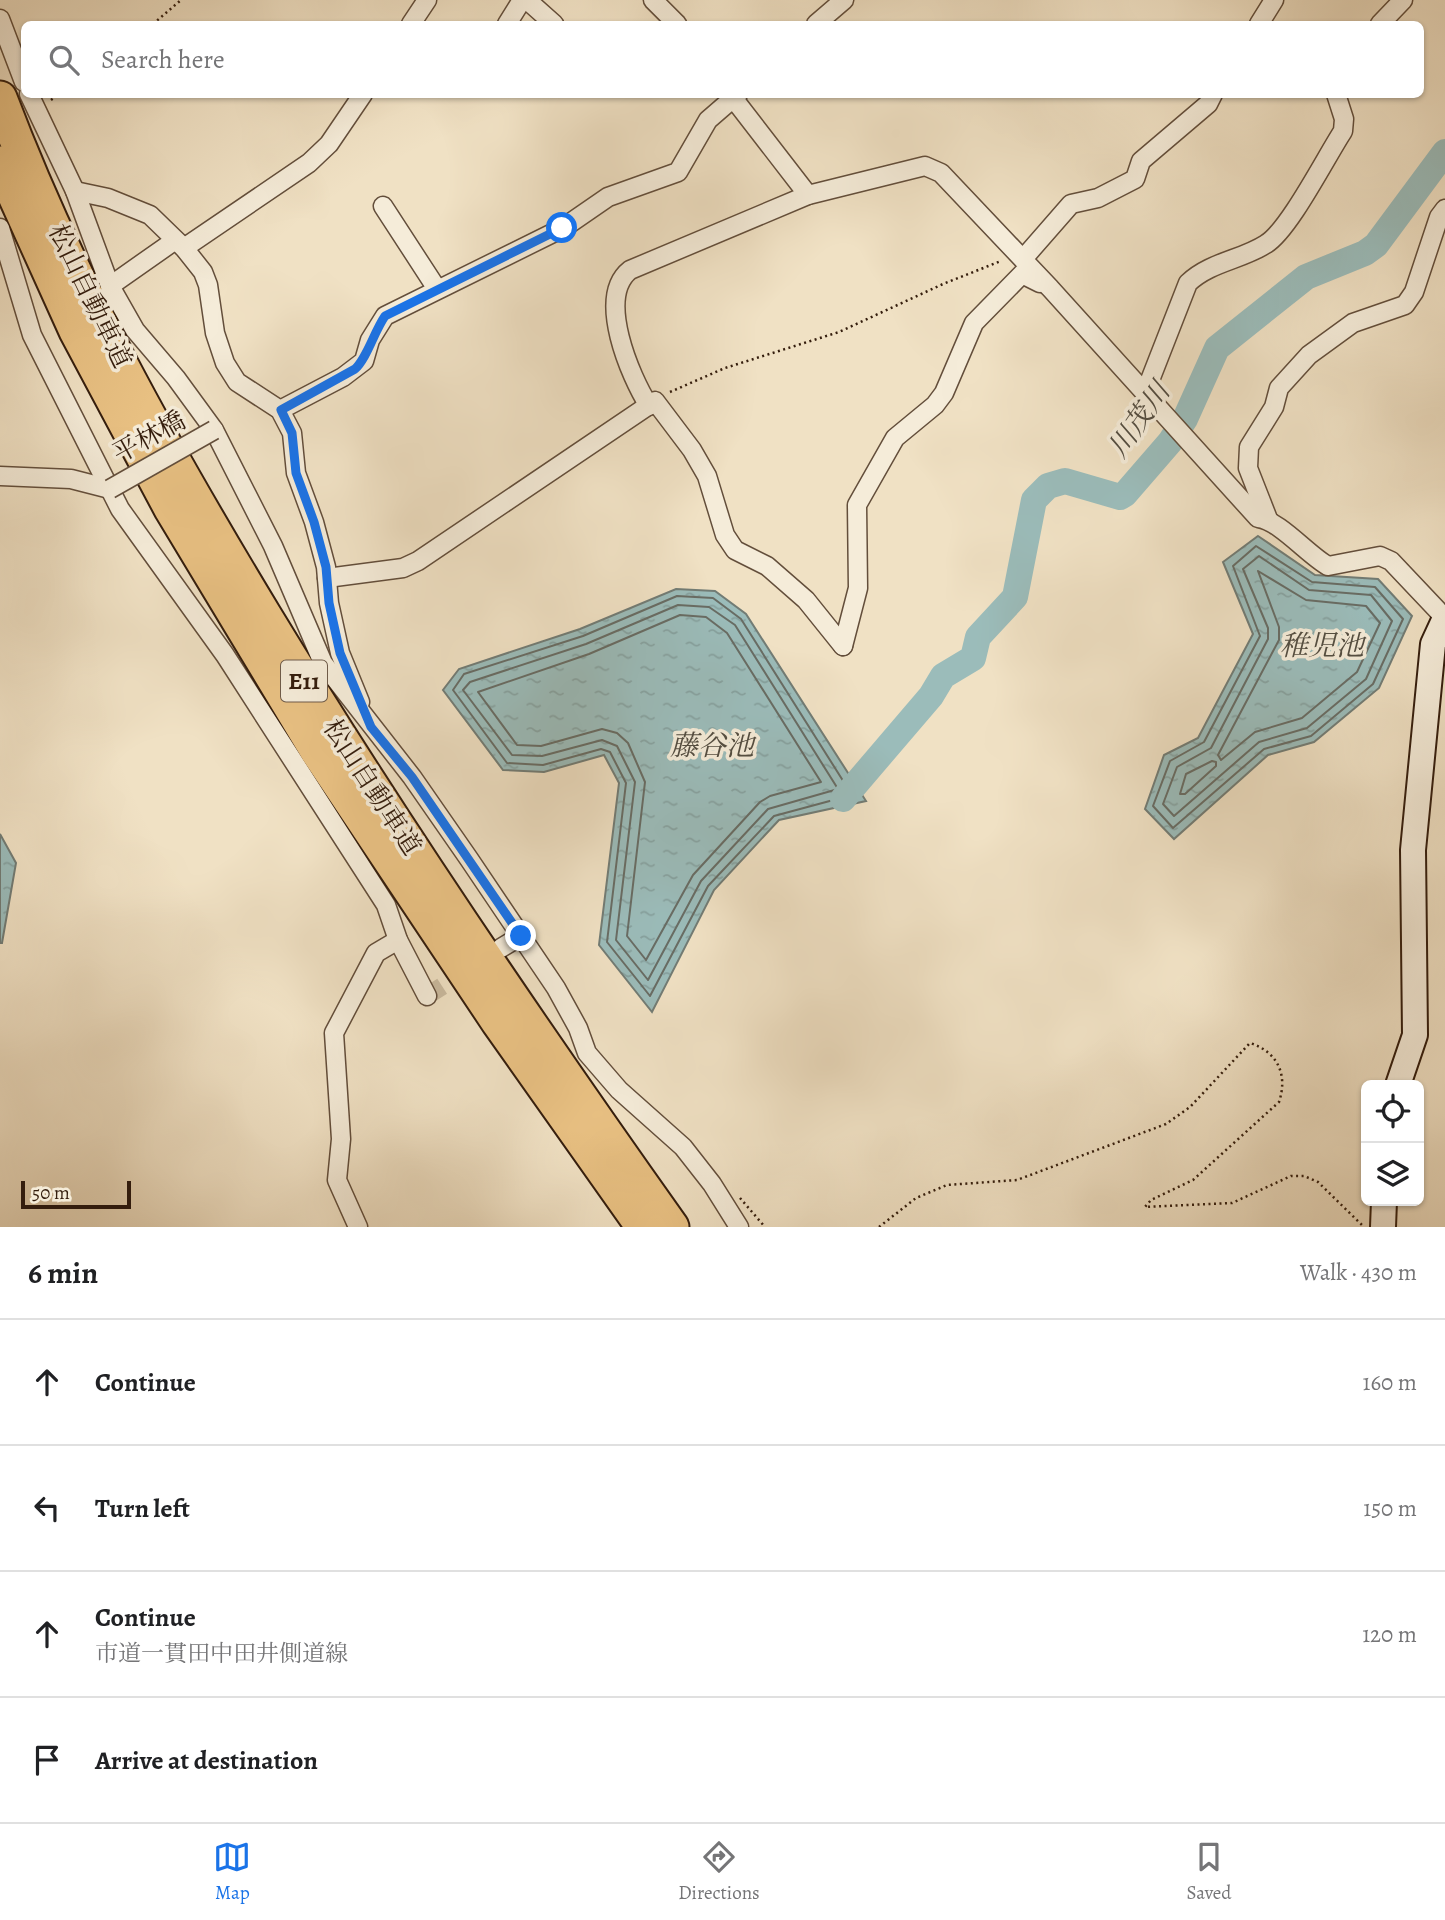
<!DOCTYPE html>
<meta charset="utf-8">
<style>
body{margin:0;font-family:Alegreya,"Noto Serif JP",serif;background:#f6f6f6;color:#202124}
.controls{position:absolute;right:21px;bottom:21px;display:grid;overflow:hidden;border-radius:10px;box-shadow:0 2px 5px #0004}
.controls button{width:63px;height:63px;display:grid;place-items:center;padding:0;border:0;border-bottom:2px solid #e0e0e0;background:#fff;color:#202124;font:35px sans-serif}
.scale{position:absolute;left:21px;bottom:18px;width:110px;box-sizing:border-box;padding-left:7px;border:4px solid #341d0d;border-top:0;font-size:19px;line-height:24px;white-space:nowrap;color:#341d0d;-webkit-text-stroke:5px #f5ecd9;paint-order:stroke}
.stop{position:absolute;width:21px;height:21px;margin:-16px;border:5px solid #1a73e8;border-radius:50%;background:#fff}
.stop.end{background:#1a73e8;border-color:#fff;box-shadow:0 2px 7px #0008}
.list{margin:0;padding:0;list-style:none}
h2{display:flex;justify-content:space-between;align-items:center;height:91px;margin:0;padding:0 28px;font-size:30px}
h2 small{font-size:23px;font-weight:400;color:#757577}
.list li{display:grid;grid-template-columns:46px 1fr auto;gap:21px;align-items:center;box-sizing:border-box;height:126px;padding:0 28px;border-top:2px solid #e0e0e0}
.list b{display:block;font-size:26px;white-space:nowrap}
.list p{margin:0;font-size:23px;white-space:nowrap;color:#757577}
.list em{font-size:23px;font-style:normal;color:#757577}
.icon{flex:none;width:38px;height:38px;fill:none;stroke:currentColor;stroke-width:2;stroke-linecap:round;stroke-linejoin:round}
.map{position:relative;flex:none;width:1445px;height:1227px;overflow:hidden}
.search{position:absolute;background:#fff;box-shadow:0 2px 5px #0004;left:21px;right:21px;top:21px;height:77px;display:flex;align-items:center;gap:18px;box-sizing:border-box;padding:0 24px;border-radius:10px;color:#757577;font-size:26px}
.sheet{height:595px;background:#fff}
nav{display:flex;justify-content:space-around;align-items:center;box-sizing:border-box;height:98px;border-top:2px solid #e0e0e0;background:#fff;font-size:19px;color:#757577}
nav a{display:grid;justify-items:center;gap:4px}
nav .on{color:#1a73e8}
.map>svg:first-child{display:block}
.water{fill:url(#water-ripples);stroke:#727c75;stroke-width:2}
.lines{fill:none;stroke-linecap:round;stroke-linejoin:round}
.shore{stroke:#686c64;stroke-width:2}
.river{stroke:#9bbcba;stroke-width:26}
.street-tunnel{stroke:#caba9f;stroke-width:18;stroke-dasharray:18 9;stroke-linecap:butt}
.street-casing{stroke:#634e3b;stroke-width:21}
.secondary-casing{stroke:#341d0d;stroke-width:28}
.highway-casing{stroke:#341d0d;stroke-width:37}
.path{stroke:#341d0d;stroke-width:2.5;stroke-dasharray:2 3.5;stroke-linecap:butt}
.street{stroke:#f5ecd9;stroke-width:18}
.secondary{stroke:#f5ecd9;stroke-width:24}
.highway{stroke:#e8c082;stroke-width:33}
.street-bridge-casing{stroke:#634e3b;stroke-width:21;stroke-linecap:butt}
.street-bridge{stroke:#f5ecd9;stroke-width:18}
.route{stroke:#1a73e8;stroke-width:9}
.labels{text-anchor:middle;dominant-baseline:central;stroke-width:7;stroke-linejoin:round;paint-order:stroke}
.shield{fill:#f5ecd9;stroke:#6e5b4a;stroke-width:2}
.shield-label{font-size:24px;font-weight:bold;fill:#341d0d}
.street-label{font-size:26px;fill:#341d0d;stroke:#f5ecd9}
.water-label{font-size:28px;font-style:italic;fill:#534d41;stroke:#f5ecd9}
</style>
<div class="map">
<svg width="1445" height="1227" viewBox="0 0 1445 1227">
<defs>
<pattern id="water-ripples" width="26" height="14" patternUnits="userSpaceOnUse" patternTransform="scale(1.75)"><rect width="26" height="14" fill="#9bbcba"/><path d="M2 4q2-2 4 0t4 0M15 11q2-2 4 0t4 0" fill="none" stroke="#86a19f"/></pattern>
</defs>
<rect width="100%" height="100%" fill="#f0e1c4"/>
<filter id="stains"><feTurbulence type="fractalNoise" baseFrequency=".00286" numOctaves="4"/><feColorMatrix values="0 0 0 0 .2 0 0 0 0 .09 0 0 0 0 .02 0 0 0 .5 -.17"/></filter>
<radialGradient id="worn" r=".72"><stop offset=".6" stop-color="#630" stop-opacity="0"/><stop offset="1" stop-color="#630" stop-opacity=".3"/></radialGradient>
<g class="water">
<path d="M1258,536L1315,575L1378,579L1412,616L1379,688L1314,742L1268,755L1174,839L1145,809L1164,755L1198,738L1253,634L1223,562Z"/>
<path d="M676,589L715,591L746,614L866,801L779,820L714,890L652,1012L599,945L619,783L604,755L544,772L503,770L443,690L459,669L580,629Z"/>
<path d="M0,834L16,863L2,943H0Z"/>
</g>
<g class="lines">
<g class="shore">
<path d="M1256,546L1312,582L1375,587L1403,619L1373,684L1311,736L1264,749L1173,828L1153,806L1170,761L1204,742L1260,636L1233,566Z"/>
<path d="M1259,556L1309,590L1371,595L1392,621L1366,679L1307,728L1259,742L1174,816L1163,804L1177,767L1211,748L1268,639V628L1243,569Z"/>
<path d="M1258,571L1306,600L1366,606L1380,623L1357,672L1302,718L1255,732L1221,760L1218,755L1279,640V627Z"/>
<path d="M677,596L713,598L741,619L852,795L774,816L708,886L650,996L607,942L626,783L610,752L601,749L543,765L507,763L453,690L464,674L583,636Z"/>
<path d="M678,605L709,607L735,625L838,789L768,809L701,881L648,980L616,940L635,782L617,746L602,740L542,756L512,755L463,690L470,682L586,644Z"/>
<path d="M680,615L706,617L727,633L821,782L770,796L760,802L693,875L646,960L627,936L645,782L628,743L617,733L602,729L541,746L517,745L478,692L589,654Z"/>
<path d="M1212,761L1216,762V766L1185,794H1180L1186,774Z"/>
</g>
<path class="river" d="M843,799L931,696L943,676L973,658L978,637L1015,597L1034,500L1048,486L1065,481L1120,497L1125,494L1170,442L1185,419L1217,348L1306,277L1365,253L1376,245L1445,152"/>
<path class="street-tunnel" d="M427,996L469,969"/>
<defs>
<g id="street">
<path d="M527,0L554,24"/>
<path d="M653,0L677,24"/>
<path d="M0,19L24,82"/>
<path d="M411,24L427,0"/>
<path d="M507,24L522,0"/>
<path d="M816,24L844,0"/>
<path d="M1259,24L1274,0"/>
<path d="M1380,24L1403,0"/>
<path d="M29,94L75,191L110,286L135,330L176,378L214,430L273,546L323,663L412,777L469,859L556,988L578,1028L587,1053L619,1090L683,1147L712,1184L739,1227"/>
<path d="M730,94L808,195"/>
<path d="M75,191L108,198L150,215L184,248L203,272L208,285L215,333L225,363L237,382L280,410L292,433L296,473L314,522L326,567L329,603L340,653L360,702"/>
<path d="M383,206L437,289"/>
<path d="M0,228L32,335L120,509L225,655L386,905L398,940L427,996"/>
<path d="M184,248L309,163L329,144L363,94"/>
<path d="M1023,259L1071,204L1098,198L1135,179L1141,161L1208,104L1213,94"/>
<path d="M110,286L174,241"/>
<path d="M1145,393L1188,283C1210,262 1241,260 1266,244C1289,230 1326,157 1343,131L1344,119L1336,94"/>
<path d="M649,406C630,376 596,297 630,270L808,195L925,166L941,173L1050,288L1258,518C1279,520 1308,555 1328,566L1380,556L1391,561L1445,618"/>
<path d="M280,410L343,377L364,361L370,340L385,316L563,228L608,197L678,172L708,120L738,94"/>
<path d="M0,476L71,479L110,489"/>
<path d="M1268,519L1248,468L1249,447L1274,407L1279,388L1309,355L1353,323L1405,305L1414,292L1439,217L1445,209"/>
<path d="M327,578L403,568L418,561L655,401L692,450L707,476L725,535L735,550L767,566L806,600L843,646"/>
<path d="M843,646L858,588L857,505L895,438L935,405L944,393L974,323L1022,274L1040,283"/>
<path d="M501,948L521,936"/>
<path d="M358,1227L337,1180L341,1139L334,1033L376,953L398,940"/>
</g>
<g id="secondary">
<path d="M1398,1085L1415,1035L1413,850L1433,644L1445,618"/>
<path d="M1383,1227L1384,1201"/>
</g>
<g id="highway">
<path d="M0,98C68,279 165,451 265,616C392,825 530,1027 672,1227"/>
<path d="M0,163L76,331L171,509L317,751L498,1022L643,1227"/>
</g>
</defs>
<use href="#street" class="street-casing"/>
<use href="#secondary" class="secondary-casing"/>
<use href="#highway" class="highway-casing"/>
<g class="path">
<path d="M153,24L181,0"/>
<path d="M51,100L59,94"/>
<path d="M670,392L725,368L839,332L943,284L1001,261"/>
<path d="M740,1198L765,1227"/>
<path d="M879,1227L916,1198L947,1185L1017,1180L1166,1124L1190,1107L1250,1043C1278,1052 1288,1075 1279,1102L1193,1180L1151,1200L1145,1207L1232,1203L1291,1176H1304L1318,1182L1364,1227"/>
</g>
<use href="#street" class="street"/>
<use href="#secondary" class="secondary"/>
<use href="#highway" class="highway"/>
<defs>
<path id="street-bridge" d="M110,489L214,430"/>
</defs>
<use href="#street-bridge" class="street-bridge-casing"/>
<use href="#street-bridge" class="street-bridge"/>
</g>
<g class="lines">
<path class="route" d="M521,936L412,777L371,727L340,653L329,603L326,567L314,522L296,473L292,433L281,410L355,369C367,358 374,332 385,316L562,228"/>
</g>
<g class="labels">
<rect class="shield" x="281" y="660.5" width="46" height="41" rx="5"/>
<g class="shield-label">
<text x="304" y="681">E11</text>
</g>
<g class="street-label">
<text transform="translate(90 296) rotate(64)">松山自動車道</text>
<text transform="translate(149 437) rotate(-29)">平林橋</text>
<text transform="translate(372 787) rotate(57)">松山自動車道</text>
</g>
<g class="water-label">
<text transform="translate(1139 420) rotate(-55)">川茂川</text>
<text x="1322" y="646">稚児池</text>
<text x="712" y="746">藤谷池</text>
</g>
</g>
<rect width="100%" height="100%" filter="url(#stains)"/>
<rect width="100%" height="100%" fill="url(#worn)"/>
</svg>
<div class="controls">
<button><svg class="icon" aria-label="locate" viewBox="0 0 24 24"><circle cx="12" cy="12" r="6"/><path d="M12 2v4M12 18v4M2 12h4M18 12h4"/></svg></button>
<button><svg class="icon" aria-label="layers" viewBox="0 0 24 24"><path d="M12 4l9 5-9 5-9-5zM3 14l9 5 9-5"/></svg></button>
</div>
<div class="scale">50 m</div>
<div class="stop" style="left:562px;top:228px"></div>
<div class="stop end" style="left:521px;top:936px"></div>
<div class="search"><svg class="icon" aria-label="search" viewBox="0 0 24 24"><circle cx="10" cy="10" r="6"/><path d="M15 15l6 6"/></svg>Search here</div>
</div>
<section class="sheet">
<h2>6 min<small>Walk · 430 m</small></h2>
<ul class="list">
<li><svg class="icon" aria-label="ahead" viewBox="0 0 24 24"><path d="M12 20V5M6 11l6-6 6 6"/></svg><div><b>Continue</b></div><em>160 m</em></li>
<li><svg class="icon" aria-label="left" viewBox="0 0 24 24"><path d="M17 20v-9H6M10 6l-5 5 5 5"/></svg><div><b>Turn left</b></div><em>150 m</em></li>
<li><svg class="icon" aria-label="ahead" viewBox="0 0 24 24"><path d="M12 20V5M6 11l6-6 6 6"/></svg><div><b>Continue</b><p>市道一貫田中田井側道線</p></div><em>120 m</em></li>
<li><svg class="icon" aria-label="arrive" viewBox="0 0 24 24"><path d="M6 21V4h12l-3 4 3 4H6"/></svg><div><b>Arrive at destination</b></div></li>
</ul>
</section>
<nav>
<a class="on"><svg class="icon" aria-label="map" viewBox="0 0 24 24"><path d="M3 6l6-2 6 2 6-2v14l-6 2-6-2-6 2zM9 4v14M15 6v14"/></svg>Map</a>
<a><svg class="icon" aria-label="directions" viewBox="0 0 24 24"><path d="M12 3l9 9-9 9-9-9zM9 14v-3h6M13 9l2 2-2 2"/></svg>Directions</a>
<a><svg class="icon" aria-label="saved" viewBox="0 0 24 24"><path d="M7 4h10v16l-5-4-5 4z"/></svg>Saved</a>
</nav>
